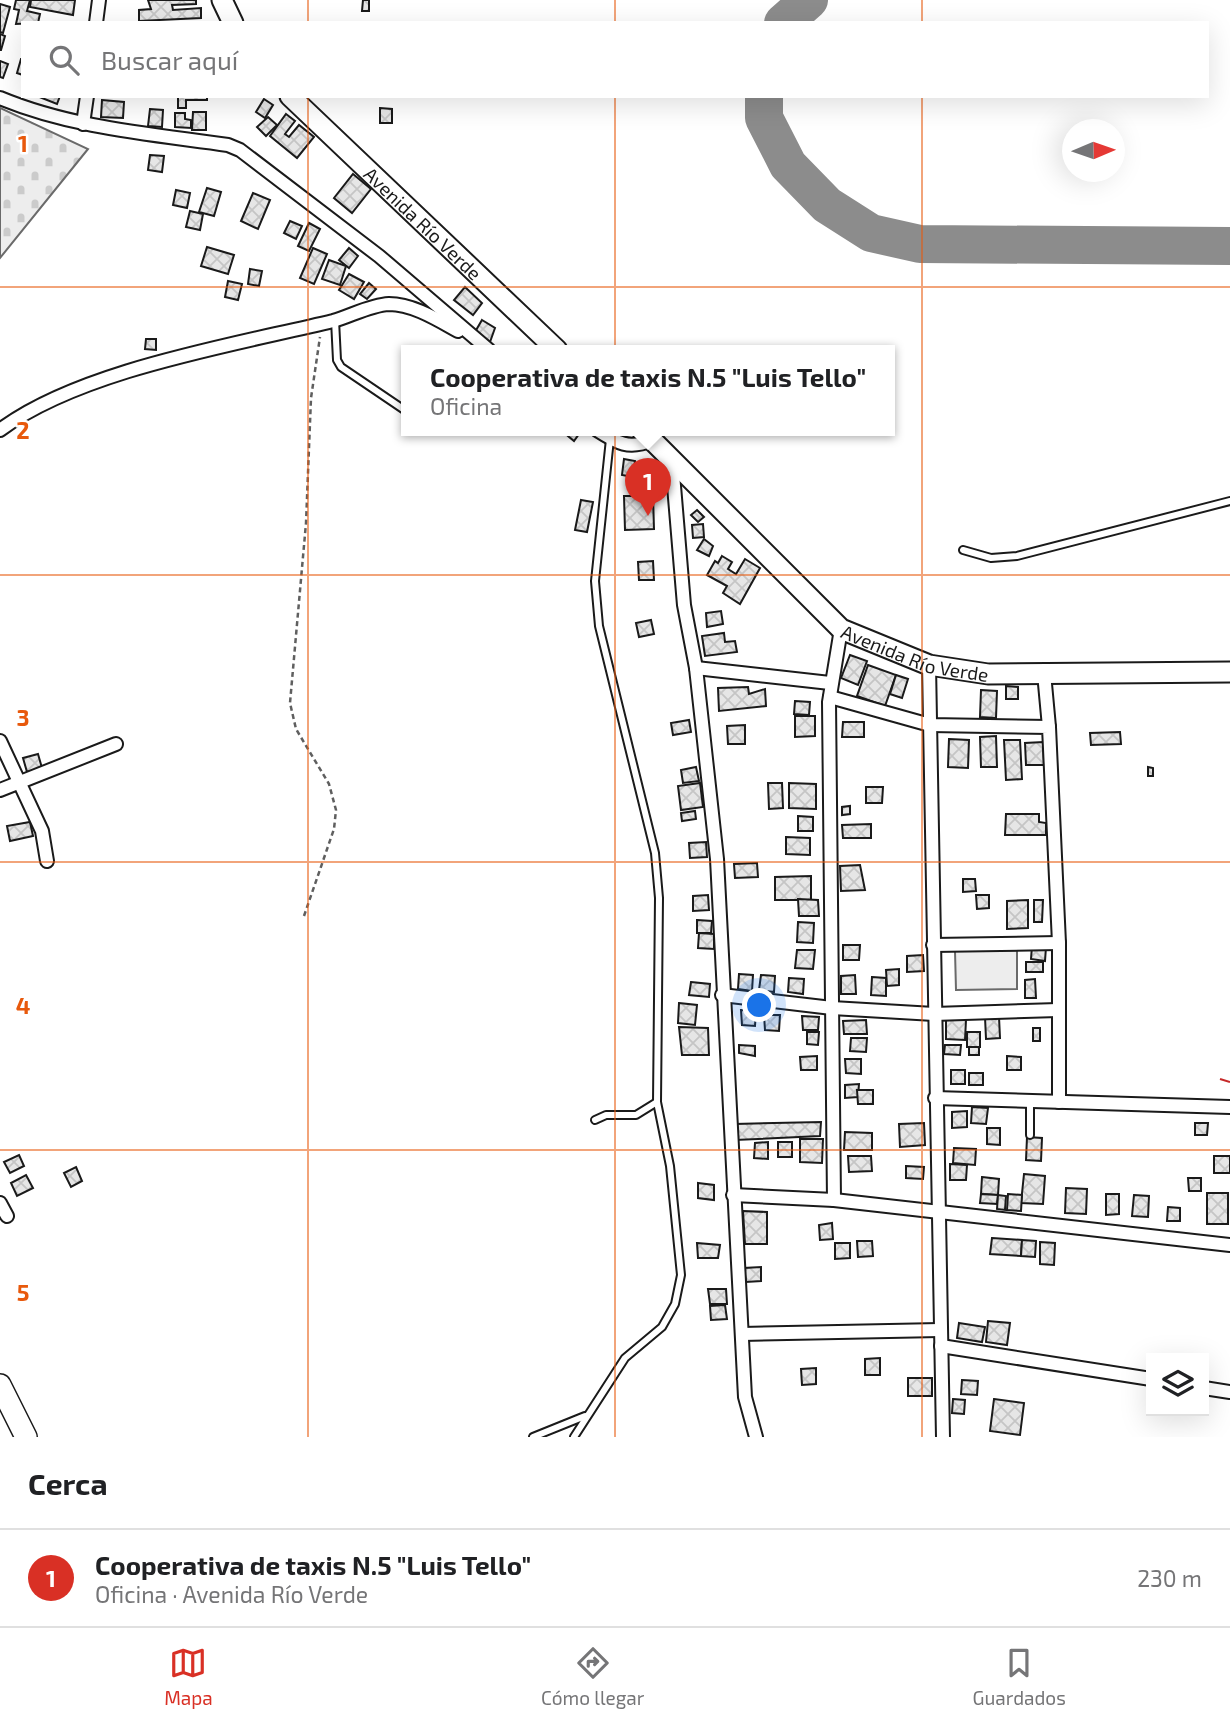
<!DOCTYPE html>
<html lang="es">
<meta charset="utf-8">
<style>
body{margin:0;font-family:"Exo 2",sans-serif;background:#f6f6f6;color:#202124}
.controls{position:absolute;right:21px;bottom:21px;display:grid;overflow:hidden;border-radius:0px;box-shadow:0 7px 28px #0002}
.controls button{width:63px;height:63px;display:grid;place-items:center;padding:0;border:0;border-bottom:2px solid #e0e0e0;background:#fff;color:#202124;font:35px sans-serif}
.compass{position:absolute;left:1062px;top:119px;width:63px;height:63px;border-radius:50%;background:#fff;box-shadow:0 7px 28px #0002;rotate:88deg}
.you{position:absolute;left:760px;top:1006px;width:24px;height:24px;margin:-18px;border:5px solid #fff;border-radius:50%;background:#1a73e8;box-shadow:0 0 0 10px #1a73e833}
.badge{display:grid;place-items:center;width:46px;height:46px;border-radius:50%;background:#d93025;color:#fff;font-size:23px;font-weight:700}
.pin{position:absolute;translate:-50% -58px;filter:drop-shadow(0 2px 4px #0008)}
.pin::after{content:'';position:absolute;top:37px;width:24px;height:21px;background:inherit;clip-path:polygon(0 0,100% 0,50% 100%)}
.popup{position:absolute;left:401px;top:345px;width:494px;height:91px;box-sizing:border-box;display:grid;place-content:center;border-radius:0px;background:#fff;filter:drop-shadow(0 2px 5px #0005);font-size:23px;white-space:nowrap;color:#757577}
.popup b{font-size:26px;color:#202124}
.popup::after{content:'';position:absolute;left:50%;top:100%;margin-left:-14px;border:14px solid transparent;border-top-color:#fff}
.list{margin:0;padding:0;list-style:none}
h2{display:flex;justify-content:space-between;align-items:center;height:91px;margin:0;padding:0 28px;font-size:30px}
h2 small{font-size:23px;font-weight:400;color:#757577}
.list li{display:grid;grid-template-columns:46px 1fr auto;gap:21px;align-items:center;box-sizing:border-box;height:98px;padding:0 28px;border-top:2px solid #e0e0e0}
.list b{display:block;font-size:26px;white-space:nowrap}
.list p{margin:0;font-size:23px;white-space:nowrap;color:#757577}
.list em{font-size:23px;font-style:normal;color:#757577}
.icon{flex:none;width:38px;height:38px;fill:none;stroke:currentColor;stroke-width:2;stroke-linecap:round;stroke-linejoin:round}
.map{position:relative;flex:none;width:1230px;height:1437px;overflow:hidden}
.search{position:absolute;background:#fff;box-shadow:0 7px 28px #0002;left:21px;right:21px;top:21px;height:77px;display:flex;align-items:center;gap:18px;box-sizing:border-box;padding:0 24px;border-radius:0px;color:#757577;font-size:26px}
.sheet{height:189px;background:#fff}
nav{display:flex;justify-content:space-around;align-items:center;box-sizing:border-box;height:98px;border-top:2px solid #e0e0e0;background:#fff;font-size:19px;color:#757577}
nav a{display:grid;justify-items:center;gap:4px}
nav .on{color:#d93025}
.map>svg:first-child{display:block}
.cemetery{fill:url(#cemetery-stones);stroke:#6a6a6a;stroke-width:2}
.built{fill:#ededed;stroke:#6a6a6a;stroke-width:2}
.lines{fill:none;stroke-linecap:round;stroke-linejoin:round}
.taxiway{stroke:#8c8c8c;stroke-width:38}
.building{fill:url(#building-cross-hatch);stroke:#1a1a1a;stroke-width:2}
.service-casing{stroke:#1a1a1a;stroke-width:10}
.minor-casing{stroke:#1a1a1a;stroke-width:16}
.secondary-casing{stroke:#1a1a1a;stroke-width:23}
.trunk-casing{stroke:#1a1a1a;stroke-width:24}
.path{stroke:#5f5f5f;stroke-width:2.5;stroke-dasharray:5 3.5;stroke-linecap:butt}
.service{stroke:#fff;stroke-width:6}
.minor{stroke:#fff;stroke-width:12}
.secondary{stroke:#fff;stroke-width:19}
.trunk{stroke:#fff;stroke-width:21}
.power{stroke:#c62828;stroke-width:2;stroke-dasharray:24 5 3.5 5;stroke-linecap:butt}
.grid{fill:none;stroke:#e8590c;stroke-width:2;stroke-opacity:0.55}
.labels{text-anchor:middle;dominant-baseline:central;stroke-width:5;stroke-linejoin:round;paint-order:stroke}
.street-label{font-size:19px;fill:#1a1a1a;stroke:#fff}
.grid-label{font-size:23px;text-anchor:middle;font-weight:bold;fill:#e8590c;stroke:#fff;stroke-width:5;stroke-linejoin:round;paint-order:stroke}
</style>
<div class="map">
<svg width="1230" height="1437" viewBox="0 0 1230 1437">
<defs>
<pattern id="cemetery-stones" width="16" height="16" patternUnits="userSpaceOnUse" patternTransform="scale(1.75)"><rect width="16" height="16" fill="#ededed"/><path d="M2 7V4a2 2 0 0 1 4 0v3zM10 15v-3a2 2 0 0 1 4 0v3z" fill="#cbcbcb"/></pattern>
<pattern id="building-cross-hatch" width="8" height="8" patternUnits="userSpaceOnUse" patternTransform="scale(1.75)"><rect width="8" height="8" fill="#e6e6e6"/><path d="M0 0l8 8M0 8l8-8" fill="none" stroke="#c5c5c5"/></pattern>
</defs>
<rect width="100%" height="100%" fill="#fff"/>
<path class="cemetery" d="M0,108L88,149L0,258Z"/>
<path class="built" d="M1017,950V989L956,990L955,951Z"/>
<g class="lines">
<g class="taxiway">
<path d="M783,23L809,0"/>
<path d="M764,96V118L788,165L827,205L871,233L920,244L1230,246"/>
</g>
</g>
<g class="building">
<path d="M16,0H30L27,11L40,14L38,23L16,24L19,10L14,9Z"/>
<path d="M31,0H75L73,15L30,7Z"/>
<path d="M148,0H196V4L172,5L173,10L201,8V18L139,21V10L151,9Z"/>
<path d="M363,0H369V11H362Z"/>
<path d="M0,4L10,7L3,33L0,32Z"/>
<path d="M0,34L5,36L1,50H0Z"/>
<path d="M21,59H23V75L17,73Z"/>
<path d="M0,61L8,64L3,78L0,77Z"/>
<path d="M37,96H60L57,104Z"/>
<path d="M178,96H207V100H186V108H178Z"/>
<path d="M264,99L273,105L265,118L256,112Z"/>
<path d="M102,100L124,102L123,118L101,117Z"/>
<path d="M380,108L392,109V123H380Z"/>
<path d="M150,109L163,110L162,127L148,126Z"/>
<path d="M193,112H206V130H192Z"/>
<path d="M175,113H185V119L191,120V128L175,127Z"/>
<path d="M286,114L295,121L285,134L289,137L299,125L314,137L297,158L270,136Z"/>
<path d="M268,117L277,125L266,136L257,127Z"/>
<path d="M150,155L164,156L162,172L148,170Z"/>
<path d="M353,174L371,189L352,213L334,198Z"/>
<path d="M207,188L221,192L214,216L199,212Z"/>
<path d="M176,190L190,193L187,208L173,205Z"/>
<path d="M253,193L270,200L258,229L241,221Z"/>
<path d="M190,211L203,214L200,230L186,227Z"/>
<path d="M290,221L302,226L296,239L284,233Z"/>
<path d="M309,223L320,229L309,251L298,246Z"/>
<path d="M207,247L234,255L228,274L201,266Z"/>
<path d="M313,248L327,254L314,284L300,278Z"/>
<path d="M349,248L358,256L349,268L339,260Z"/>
<path d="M329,260L346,266L340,285L322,279Z"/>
<path d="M250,269L262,271L259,286L248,284Z"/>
<path d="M349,274L364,282L354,299L339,290Z"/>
<path d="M228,281L242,284L238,300L225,297Z"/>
<path d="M369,283L376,289L367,299L360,294Z"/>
<path d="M465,287L482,303L473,315L454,300Z"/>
<path d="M482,320L495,328L490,342L475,332Z"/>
<path d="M146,339H156V350L145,349Z"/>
<path d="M573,430L579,434L574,441L568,436Z"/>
<path d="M624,459L635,461L633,477L622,475Z"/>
<path d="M624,496H653L654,529L625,530Z"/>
<path d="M581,500L593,502L587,532L575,530Z"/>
<path d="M697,510L704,517L698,522L691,515Z"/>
<path d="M703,524L704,537L693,538L692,525Z"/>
<path d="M704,539L713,546L709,556L697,550Z"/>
<path d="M722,556L732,562L728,569L736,574L745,559L760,568L740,604L723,593L727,586L707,575L715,561L718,563Z"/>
<path d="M653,561L654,580H639L638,562Z"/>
<path d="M721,611L723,624L707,627L706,613Z"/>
<path d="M651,620L654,634L639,637L636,623Z"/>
<path d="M724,633L725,642L735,641L737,652L705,656L702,636Z"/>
<path d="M850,655L867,661L858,685L841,678Z"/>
<path d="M868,665L896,675L885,706L857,696Z"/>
<path d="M896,675L908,679L902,698L890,694Z"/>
<path d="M1006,686L1018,687V699H1006Z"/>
<path d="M748,687L749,694L765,689L766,706L719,711L718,688Z"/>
<path d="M981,690L997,691L996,718L980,717Z"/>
<path d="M795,701L810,702L809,715L794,714Z"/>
<path d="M795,716H815V736L795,737Z"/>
<path d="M689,720L691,732L673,735L671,723Z"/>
<path d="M843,722H864V737H842Z"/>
<path d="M745,725V744H728L727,726Z"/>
<path d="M1120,732L1121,744L1091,745L1090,733Z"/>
<path d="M996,736L997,767H981L980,737Z"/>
<path d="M949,739L969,740L968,768L948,767Z"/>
<path d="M1004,740H1020L1022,779L1006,780Z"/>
<path d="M1043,742L1044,765H1026L1025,743Z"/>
<path d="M38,754L42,768L27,772L23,758Z"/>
<path d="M696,767L699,781L683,783L681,770Z"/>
<path d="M1148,767L1153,768V776H1148Z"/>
<path d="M700,783L703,807L681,810L678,786Z"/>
<path d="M768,783H782L783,808L769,809Z"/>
<path d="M789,783L816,784V809L789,808Z"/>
<path d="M866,787H883L882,803H866Z"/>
<path d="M850,806V814L842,815V807Z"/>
<path d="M695,811L696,819L682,821L681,813Z"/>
<path d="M1006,814H1039V822L1046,823V835H1005Z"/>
<path d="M798,816L813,817V831H798Z"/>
<path d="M30,822L33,836L10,841L7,826Z"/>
<path d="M871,824V838H843L842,825Z"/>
<path d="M786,837L810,838V855L786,854Z"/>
<path d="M706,842L707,857L690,858L689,843Z"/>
<path d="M757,863L758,877L735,878L734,864Z"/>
<path d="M860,865L865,890L841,891L840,866Z"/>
<path d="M811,876V900H775V877Z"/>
<path d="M963,879H975L976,891L963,892Z"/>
<path d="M708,895L709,910L693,911V896Z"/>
<path d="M976,895H989V908L977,909Z"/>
<path d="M798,899L818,900L819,916H799Z"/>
<path d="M1028,900V928L1007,929V901Z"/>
<path d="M1034,900H1043L1042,922H1034Z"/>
<path d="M697,920L712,921L711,933H697Z"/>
<path d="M798,922L814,923L813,943L797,942Z"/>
<path d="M699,933L714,934V949L698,948Z"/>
<path d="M843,945H860L859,960H843Z"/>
<path d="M1032,946L1046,947L1045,961L1031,959Z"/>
<path d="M797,950H815L813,969L795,968Z"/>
<path d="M923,955L924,971L907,972V956Z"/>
<rect x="1026" y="962" width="17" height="10"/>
<path d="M899,969V985L887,986L886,970Z"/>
<path d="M739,974L753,975L752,991L738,989Z"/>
<path d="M761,975L775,976L774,992L759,990Z"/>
<path d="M855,975L856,994H841V976Z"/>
<path d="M872,977L886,978V996L871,995Z"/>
<path d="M789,978L804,979L803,994L788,992Z"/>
<path d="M1035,979L1036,998H1025V980Z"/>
<path d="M691,982L710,984L709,997L689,995Z"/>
<path d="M679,1003L697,1005L695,1025L678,1023Z"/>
<path d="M741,1010L756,1011L755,1026L742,1025Z"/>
<path d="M764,1015H780L779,1031L765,1030Z"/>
<path d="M802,1016L819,1017L818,1030H803Z"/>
<path d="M985,1017H999L1000,1038L986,1039Z"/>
<path d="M946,1019L966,1020L965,1040L946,1039Z"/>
<path d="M866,1020L867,1034H844L843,1021Z"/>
<path d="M679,1027L708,1028L709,1055H682Z"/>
<rect x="1033" y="1028" width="7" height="13"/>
<path d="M807,1032H819L818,1045L807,1044Z"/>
<rect x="967" y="1032" width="13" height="15"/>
<path d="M851,1038H867L866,1052L850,1051Z"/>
<path d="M739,1045L755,1046V1056L739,1053Z"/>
<path d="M945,1045H961L960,1055L944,1054Z"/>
<rect x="969" y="1047" width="10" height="8"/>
<path d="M817,1056V1070H801L800,1057Z"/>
<path d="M1007,1056L1021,1057V1070H1007Z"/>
<path d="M845,1059H861V1074L846,1073Z"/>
<rect x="951" y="1070" width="14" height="14"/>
<rect x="969" y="1073" width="14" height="12"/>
<path d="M859,1084L858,1097L845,1098V1085Z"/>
<path d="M857,1090H873V1104H858Z"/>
<path d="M972,1107L988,1108L986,1124L971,1123Z"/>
<path d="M967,1111V1127L952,1128V1112Z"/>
<path d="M821,1122L820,1136L735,1140V1124Z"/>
<path d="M924,1123L925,1145L900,1147L899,1124Z"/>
<path d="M1195,1123H1208L1207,1135H1195Z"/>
<path d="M987,1128H1000V1145L987,1144Z"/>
<path d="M845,1132L872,1133V1150H844Z"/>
<path d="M1027,1137L1042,1138L1041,1161L1026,1160Z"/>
<path d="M800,1139H823L822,1163L800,1162Z"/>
<path d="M768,1142V1159L754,1158L755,1143Z"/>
<rect x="778" y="1142" width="14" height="15"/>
<path d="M954,1148L976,1149L975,1165L953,1163Z"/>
<path d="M19,1155L24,1166L10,1173L4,1162Z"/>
<path d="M848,1156H871L872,1171L849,1172Z"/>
<rect x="1214" y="1156" width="16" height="17"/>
<path d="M950,1164L967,1165L966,1180H950Z"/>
<path d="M906,1166L924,1167L923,1179L906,1178Z"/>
<path d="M76,1167L82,1181L71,1187L64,1173Z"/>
<path d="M1024,1174L1045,1176L1043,1204L1021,1203Z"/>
<path d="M26,1175L33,1188L17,1196L11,1183Z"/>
<path d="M982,1177L999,1179L998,1195L981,1194Z"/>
<path d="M1188,1178H1201V1191H1189Z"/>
<path d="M698,1183L714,1185V1200L698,1198Z"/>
<path d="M1066,1188L1087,1189L1086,1214L1065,1213Z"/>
<rect x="1207" y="1193" width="21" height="31"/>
<path d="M981,1194L998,1195L997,1204L980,1203Z"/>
<path d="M1008,1194L1022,1195L1021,1211L1007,1210Z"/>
<path d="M1106,1194H1119V1214L1106,1215Z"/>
<path d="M998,1195L1006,1196L1005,1210L997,1209Z"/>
<path d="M1134,1195L1149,1196L1148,1217L1132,1216Z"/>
<path d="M1168,1207L1180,1208V1221H1167Z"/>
<path d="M743,1211L767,1212V1244H745Z"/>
<path d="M832,1223L833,1239L820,1240L819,1225Z"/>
<path d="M992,1238L1022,1240L1021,1256L990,1254Z"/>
<path d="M1022,1240L1036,1241L1035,1257L1021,1256Z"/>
<path d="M857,1241H872L873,1256L858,1257Z"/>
<path d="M1040,1242L1055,1243L1054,1265L1040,1264Z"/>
<path d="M697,1243L720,1245L718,1258H698Z"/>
<path d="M835,1243H850V1258L835,1259Z"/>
<path d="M761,1267V1281L746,1282L744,1268Z"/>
<path d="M708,1289H726L727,1304H710Z"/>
<path d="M725,1305L727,1319L711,1320L710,1306Z"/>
<path d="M988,1321L1010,1323L1007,1345L986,1342Z"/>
<path d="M959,1323L985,1327L982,1342L957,1338Z"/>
<path d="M880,1358V1375H865V1359Z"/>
<path d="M816,1368V1384L802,1385L801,1369Z"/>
<rect x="908" y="1378" width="24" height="18"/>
<path d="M962,1380L978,1381L977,1395L961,1394Z"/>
<path d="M953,1399L965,1400L964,1414L952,1413Z"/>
<path d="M994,1399L1024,1403L1020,1435L990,1431Z"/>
</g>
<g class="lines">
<defs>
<g id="service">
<path d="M335,320L337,360L341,367L406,411"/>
<path d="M438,430L439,431"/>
<path d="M963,550L991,558L1017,556L1230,501"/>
<path d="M1030,1101V1135"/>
<path d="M595,1120L606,1115H636L657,1102"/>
<path d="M533,1437L585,1416"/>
<path d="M574,1437L625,1358L662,1327L675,1304L681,1275L670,1166L657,1102L659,898L655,853L599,626L595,581L610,439"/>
</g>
<g id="minor">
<path d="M96,23L99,0"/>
<path d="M0,98C72,128 151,134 228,145L240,150L379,256L489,350"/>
<path d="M83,124L87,96"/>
<path d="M0,430C80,370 234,345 333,321C351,316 370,305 389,304C413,304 438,320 458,331"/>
<path d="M597,430C617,443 629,450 652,440"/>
<path d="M672,462L684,605L696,668L717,859L745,1397L756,1437"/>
<path d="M929,665L943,1437"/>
<path d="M696,668L830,683"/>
<path d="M1044,673L1049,727"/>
<path d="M830,697L930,725L1049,727L1059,943V1102"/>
<path d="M0,741L42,831L47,861"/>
<path d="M0,790L116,744"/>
<path d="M933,945L1059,943"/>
<path d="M722,995L832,1008L934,1014L1058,1010"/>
<path d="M935,1098L1230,1107"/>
<path d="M733,1195L834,1200L1230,1245"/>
<path d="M834,1200L829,702L841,629"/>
<path d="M0,1203L7,1216"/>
<path d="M742,1334L940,1330"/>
<path d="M941,1346L1151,1379"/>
<path d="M1204,1388L1230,1392"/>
</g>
<g id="secondary">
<path d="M222,0L233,23"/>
<path id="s1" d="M290,96L557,350"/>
<path id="s2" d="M642,430L841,629L929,665L988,674L1230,672"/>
</g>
<path id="trunk" d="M0,1385L26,1437"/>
</defs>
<use href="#service" class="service-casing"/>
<use href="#minor" class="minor-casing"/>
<use href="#secondary" class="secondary-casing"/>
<use href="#trunk" class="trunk-casing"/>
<path class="path" d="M304,916L334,829L336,810L329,784L296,729L290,703L306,523L311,398L320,337"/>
<use href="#service" class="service"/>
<use href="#minor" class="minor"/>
<use href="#secondary" class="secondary"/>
<use href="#trunk" class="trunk"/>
<path class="power" d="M1220,1079L1230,1082"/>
</g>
<path class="grid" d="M308,0V23M615,0V23M922,0V23M308,96V1437M615,96V1437M922,96V1437M0,287H1230M0,575H1230M0,862H1230M0,1150H1230"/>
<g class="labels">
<g class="street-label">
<text stroke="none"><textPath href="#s1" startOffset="184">Avenida Río Verde</textPath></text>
<text stroke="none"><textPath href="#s2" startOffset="360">Avenida Río Verde</textPath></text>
</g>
</g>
<g class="grid-label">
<text x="23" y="152">1</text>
<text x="23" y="439">2</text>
<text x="23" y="726">3</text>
<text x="23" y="1014">4</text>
<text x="23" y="1301">5</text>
</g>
</svg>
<div class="controls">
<button><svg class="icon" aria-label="layers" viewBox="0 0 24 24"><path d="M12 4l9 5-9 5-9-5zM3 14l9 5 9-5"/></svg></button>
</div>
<svg class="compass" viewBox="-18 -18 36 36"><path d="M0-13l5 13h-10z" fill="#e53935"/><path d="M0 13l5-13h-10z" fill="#757577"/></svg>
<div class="you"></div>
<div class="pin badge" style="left:648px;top:516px">1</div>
<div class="popup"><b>Cooperativa de taxis N.5 &quot;Luis Tello&quot;</b>Oficina</div>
<div class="search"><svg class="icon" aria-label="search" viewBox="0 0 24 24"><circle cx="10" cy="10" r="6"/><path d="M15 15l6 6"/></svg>Buscar aquí</div>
</div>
<section class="sheet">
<h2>Cerca<small></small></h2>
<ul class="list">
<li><span class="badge">1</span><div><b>Cooperativa de taxis N.5 &quot;Luis Tello&quot;</b><p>Oficina · Avenida Río Verde</p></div><em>230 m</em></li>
</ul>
</section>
<nav>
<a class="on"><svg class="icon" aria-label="map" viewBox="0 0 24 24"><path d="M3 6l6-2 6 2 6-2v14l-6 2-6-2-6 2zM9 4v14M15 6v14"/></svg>Mapa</a>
<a><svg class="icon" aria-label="directions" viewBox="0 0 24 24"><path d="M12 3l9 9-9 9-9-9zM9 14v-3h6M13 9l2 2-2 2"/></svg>Cómo llegar</a>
<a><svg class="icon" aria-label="saved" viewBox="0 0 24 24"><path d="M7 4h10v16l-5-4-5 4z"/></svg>Guardados</a>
</nav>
